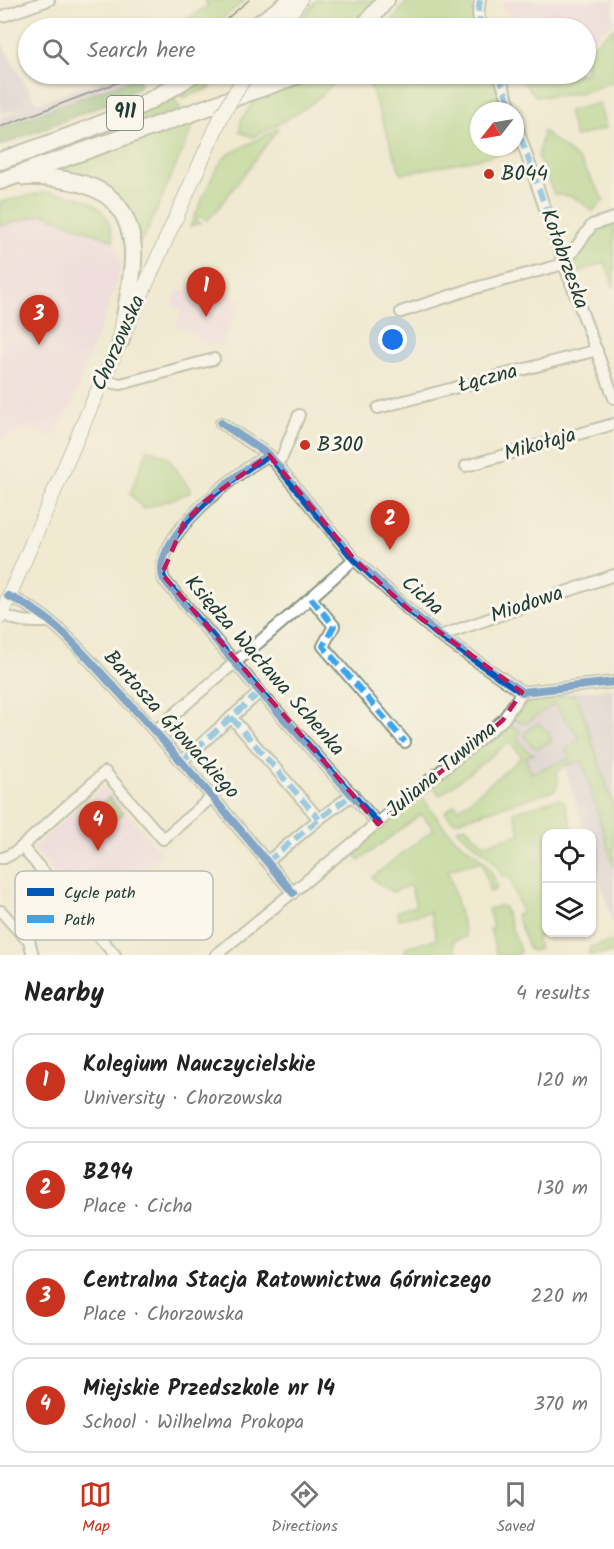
<!DOCTYPE html>
<meta charset="utf-8">
<style>
body{margin:0;font-family:Kalam,sans-serif;background:#f6f6f6;color:#222}
.controls{position:absolute;right:18px;bottom:18px;display:grid;overflow:hidden;border-radius:12px;box-shadow:0 2px 4px #0004}
.controls button{width:54px;height:54px;display:grid;place-items:center;padding:0;border:0;border-bottom:2px solid #e0e0e0;background:#fff;color:#222;font:30px sans-serif}
.compass{position:absolute;left:470px;top:102px;width:54px;height:54px;border-radius:50%;background:#fff;box-shadow:0 2px 4px #0004;rotate:239deg}
.you{position:absolute;left:393px;top:340px;width:21px;height:21px;margin:-15px;border:4px solid #fff;border-radius:50%;background:#1a73e8;box-shadow:0 0 0 9px #1a73e833}
.badge{display:grid;place-items:center;width:39px;height:39px;border-radius:50%;background:#c8321e;color:#fff;font-size:20px;font-weight:700}
.pin{position:absolute;translate:-50% -50px;filter:drop-shadow(0 2px 3px #0008)}
.pin::after{content:'';position:absolute;top:32px;width:21px;height:18px;background:inherit;clip-path:polygon(0 0,100% 0,50% 100%)}
.list{margin:0;padding:0;list-style:none}
h2{display:flex;justify-content:space-between;align-items:center;height:78px;margin:0;padding:0 24px;font-size:26px}
h2 small{font-size:20px;font-weight:400;color:#767676}
.list li{display:grid;grid-template-columns:39px 1fr auto;gap:18px;align-items:center;box-sizing:border-box;height:96px;margin:0 12px 12px;padding:0 12px;border:2px solid #e0e0e0;border-radius:18px}
.list b{display:block;font-size:22px;white-space:nowrap}
.list p{margin:0;font-size:20px;white-space:nowrap;color:#767676}
.list em{font-size:20px;font-style:normal;color:#767676}
.icon{flex:none;width:33px;height:33px;fill:none;stroke:currentColor;stroke-width:2;stroke-linecap:round;stroke-linejoin:round}
.map{position:relative;flex:none;width:614px;height:955px;overflow:hidden}
.search{position:absolute;background:#fff;box-shadow:0 2px 4px #0004;left:18px;right:18px;top:18px;height:66px;display:flex;align-items:center;gap:15px;box-sizing:border-box;padding:0 21px;border-radius:33px;color:#767676;font-size:22px}
.sheet{height:510px;background:#fff}
nav{display:flex;justify-content:space-around;align-items:center;box-sizing:border-box;height:84px;border-top:2px solid #e0e0e0;background:#fff;font-size:16px;color:#767676}
nav a{display:grid;justify-items:center;gap:3px}
nav .on{color:#c8321e}
.map>svg:first-child{display:block}
.built{fill:#edd0e8}
.industrial{fill:#ccbed4}
.green{fill:#a3cf7c;stroke:#618658;stroke-width:1.5}
.forest{fill:#82b26c;stroke:#507850;stroke-width:1.5}
.lines{fill:none;stroke-linecap:round;stroke-linejoin:round}
.street-casing{stroke:#889482;stroke-width:14}
.secondary-casing{stroke:#889482;stroke-width:16}
.primary-casing{stroke:#889482;stroke-width:20}
.street{stroke:#fff;stroke-width:10}
.secondary{stroke:#fff;stroke-width:14}
.primary{stroke:#fff;stroke-width:16}
.tram{stroke:#1f3d34;stroke-width:1.5}
.secondary-bridge-casing{stroke:#889482;stroke-width:16;stroke-linecap:butt}
.secondary-bridge{stroke:#fff;stroke-width:14}
.quiet{stroke:#3da4eb;stroke-width:6;stroke-dasharray:12 6;stroke-linecap:butt}
.cycleway-casing{stroke:#fbf7ec;stroke-width:11}
.cycleway{stroke:#0057b8;stroke-width:8}
.marked{fill:none;stroke:#c2185b;stroke-width:4.5;stroke-dasharray:12 8;stroke-linejoin:round}
.poi-dot{fill:#c8321e;stroke:#fbf7ec;stroke-width:2}
.labels{text-anchor:middle;dominant-baseline:central;stroke-width:6;stroke-linejoin:round;paint-order:stroke}
.shield{fill:#fbf7ec;stroke:#61756b;stroke-width:1.5}
.shield-label{font-size:20px;font-weight:bold;fill:#1f3d34}
.poi-label{font-size:21px;fill:#1f3d34;stroke:#fbf7ec;text-anchor:start}
.street-label{font-size:21px;fill:#1f3d34;stroke:#fbf7ec}
.key{fill:#fbf7ec;stroke:#b9bfb5;stroke-width:1.5}
.key-label{font-size:16px;fill:#1f3d34}
</style>
<div class="map">
<svg width="614" height="955" viewBox="0 0 614 955">
<rect width="100%" height="100%" fill="#fbf7ec"/>
<filter id="ink" filterUnits="userSpaceOnUse"><feTurbulence type="fractalNoise" baseFrequency=".0167" numOctaves="2"/><feDisplacementMap in="SourceGraphic" scale="12" xChannelSelector="R" yChannelSelector="G"/><feConvolveMatrix kernelMatrix="1 2 1 2 8 2 1 2 1" color-interpolation-filters="sRGB"/></filter>
<filter id="wash" filterUnits="userSpaceOnUse"><feTurbulence type="fractalNoise" baseFrequency=".008" numOctaves="4" result="noise"/><feDisplacementMap in="SourceGraphic" scale="24" xChannelSelector="R" yChannelSelector="G"/><feGaussianBlur stdDeviation="1.35" result="paint"/><feColorMatrix in="noise" values="0 0 0 0 0 0 0 0 0 0 0 0 0 0 0 0 0 1.4 0 .05"/><feComposite in="paint" operator="in"/></filter>
<g filter="url(#wash)">
<rect width="100%" height="100%" fill="#f0ead1"/>
<g class="built">
<path d="M507,0H614V22L586,44V28H518L500,5Z"/>
<path d="M44,214L114,241L122,263L116,285L71,406L54,437L27,428L0,440V226Z"/>
<path d="M196,279L242,300L221,346L212,342L210,346L197,340L198,336L175,325L183,309L172,305L179,289L190,292Z"/>
<path d="M104,787L162,854L97,914L91,915L33,848Z"/>
</g>
<g class="industrial">
<path d="M0,41L37,103L118,74H149L80,98L0,129V118L29,106L0,114Z"/>
<path d="M614,688V926L592,853V834L585,833L565,767L528,777L524,758L506,721L518,697Z"/>
</g>
<g class="green">
<path d="M205,0H245L211,28H173L208,6Z"/>
<path d="M316,0H378L353,28H294Z"/>
<path d="M408,0H470L478,28H387Z"/>
<path d="M614,28V81C588,92 565,98 536,96L516,75V74H542L548,77L553,74H586V50Z"/>
<path d="M205,74L211,88L182,98L179,93L173,96L181,110L0,174V168L186,86Z"/>
<path d="M316,74H342C318,104 287,120 253,137L240,132L241,120L255,99Z"/>
<path d="M366,74H492L504,111H479V147H515L516,151L401,174Z"/>
<path d="M599,103L606,128L575,137L568,111Z"/>
<path d="M196,119L148,230L139,244L131,216L54,170Z"/>
<path d="M279,128L213,215L207,220L199,216L196,221L201,223L190,226L216,169L227,155Z"/>
<path d="M543,131L581,162L604,200L593,211L574,197L554,194L538,158Z"/>
<path d="M44,192C67,194 94,196 107,218C110,225 112,234 114,241L44,214L0,226V202Z"/>
<path d="M614,224V288L605,262L574,274L566,253L594,229Z"/>
<path d="M148,449L168,457L192,492L143,509L130,493Z"/>
<path d="M577,695L614,808V867L582,761L566,765L557,772L558,785L555,790L457,821L452,820L445,812L455,804L459,809L522,757L510,742L440,795L431,784L508,725L520,730L518,739L527,751L535,754L525,757L531,773L569,759L566,749L580,738L554,704L525,724L512,719C531,693 547,698 577,695Z"/>
<path d="M536,724H539L550,734L551,741L539,748L532,746L525,737L526,732Z"/>
<path d="M419,793C430,807 439,823 452,835C473,856 490,856 497,888L490,892L482,861L448,870L466,937L453,941L456,955H407L405,947L437,939L430,912L399,919L397,911L416,906L410,885L392,892L377,882L372,877L434,829L421,814L360,860L350,849Z"/>
<path d="M109,797L123,814L112,823L98,807Z"/>
<path d="M556,799L564,801L574,833L546,834V933H554L536,937L539,949L533,951L529,949L516,915L522,913L509,876L503,877L493,860L458,831V828L465,826L484,844L520,834L514,812Z"/>
<path d="M499,906L504,907L520,951L518,955H497L490,929L493,927L488,909Z"/>
<path d="M614,941V953L589,955L590,947Z"/>
</g>
<path class="forest" d="M138,78L141,85L124,97L0,146V129L80,98Z"/>
</g>
<g filter="url(#ink)">
<g class="lines">
<defs>
<g id="street">
<path d="M480,0L478,15L483,28"/>
<path d="M3,16L49,0"/>
<path d="M499,74L512,111"/>
<path d="M515,121L564,264L614,398"/>
<path d="M401,312L468,290L564,264L592,225L614,218"/>
<path d="M103,381L121,384L214,359"/>
<path d="M378,408L597,350"/>
<path d="M221,423L269,455L354,559L408,609L440,636L522,692L614,682"/>
<path d="M269,455C239,470 147,541 164,580L260,692L378,824"/>
<path d="M276,463L282,457L299,415"/>
<path d="M466,466L614,424"/>
<path d="M8,596C53,614 83,654 115,688C177,754 235,823 293,893"/>
<path d="M311,598L334,626L323,646L405,742"/>
<path d="M2,613C16,623 33,622 50,622"/>
<path d="M440,636L614,575"/>
<path d="M231,717L319,819"/>
<path d="M155,731C221,673 290,618 354,559"/>
<path d="M182,761L260,692"/>
<path d="M22,847L115,955"/>
<path d="M0,858H4L17,851L105,772L163,839L212,797"/>
<path d="M267,862L319,819L353,794"/>
<path d="M1,911L23,936L28,937L71,903"/>
<path d="M28,937L33,955"/>
<path d="M216,955L503,720L522,692"/>
</g>
<g id="secondary">
<path d="M280,28L300,0"/>
<path d="M0,617L91,406L222,115"/>
</g>
<g id="primary">
<path d="M253,28L292,0"/>
<path d="M362,28L386,0"/>
<path d="M0,161C67,138 135,115 193,74"/>
<path d="M25,177C39,176 52,178 66,180C107,187 129,206 133,249C135,272 124,316 121,340"/>
<path d="M0,181L301,74"/>
</g>
</defs>
<use href="#street" class="street-casing"/>
<use href="#secondary" class="secondary-casing"/>
<use href="#primary" class="primary-casing"/>
<use href="#street" class="street"/>
<use href="#secondary" class="secondary"/>
<use href="#primary" class="primary"/>
<g class="tram">
<path d="M216,28L249,0"/>
<path d="M0,127L140,74"/>
</g>
<defs>
<path id="secondary-bridge" d="M222,115L243,80"/>
</defs>
<use href="#secondary-bridge" class="secondary-bridge-casing"/>
<use href="#secondary-bridge" class="secondary-bridge"/>
<g class="quiet">
<path d="M480,0L478,15L483,28"/>
<path d="M499,74L512,111"/>
<path d="M515,121L548,215"/>
<path d="M311,598L334,626L323,646L405,742"/>
<path d="M231,717L319,819"/>
<path d="M182,761L260,692"/>
<path d="M267,862L319,819L353,794"/>
</g>
<defs>
<g id="cycleway">
<path d="M221,423L269,455L354,559L408,609L440,636L522,692L614,682"/>
<path d="M269,455C239,470 147,541 164,580L260,692L378,824"/>
<path d="M8,596C53,614 83,654 115,688C177,754 235,823 293,893"/>
</g>
</defs>
<use href="#cycleway" class="cycleway-casing"/>
<use href="#cycleway" class="cycleway"/>
</g>
</g>
<path d="M0 0H614V955H0ZM269,455L354,559L408,609L522,692L503,720L378,824L162,574L184,523L204,502Z" fill="#f0ead1" fill-opacity=".55" fill-rule="evenodd"/>
<path class="marked" d="M269,455L354,559L408,609L522,692L503,720L378,824L162,574L184,523L204,502Z"/>
<g class="poi-dot">
<circle cx="489" cy="174" r="6"/>
<circle cx="305" cy="445" r="6"/>
</g>
<g class="labels">
<rect class="shield" x="107" y="96" width="36" height="34" rx="4.5"/>
<g class="shield-label">
<text x="125" y="113">911</text>
</g>
<g class="poi-label">
<text x="501" y="174">B044</text>
<text x="317" y="445">B300</text>
</g>
<g class="street-label">
<text transform="translate(564 259) rotate(70)">Kołobrzeska</text>
<text transform="translate(119 343) rotate(-66)">Chorzowska</text>
<text transform="translate(488 379) rotate(-15)">Łączna</text>
<text transform="translate(540 445) rotate(-16)">Mikołaja</text>
<text transform="translate(422 596) rotate(41)">Cicha</text>
<text transform="translate(527 605) rotate(-19)">Miodowa</text>
<text transform="translate(264 666) rotate(49)">Księdza Wacława Schenka</text>
<text transform="translate(171 725) rotate(48)">Bartosza Głowackiego</text>
<text transform="translate(442 770) rotate(-40)">Juliana Tuwima</text>
</g>
</g>
<rect x="15" y="871" width="198" height="69" rx="9" class="key"/>
<rect x="27" y="888" width="27" height="8" fill="#0057b8"/>
<rect x="27" y="915" width="27" height="8" fill="#3da4eb"/>
<g class="key-label">
<text x="64" y="898">Cycle path</text>
<text x="64" y="925">Path</text>
</g>
</svg>
<div class="controls">
<button><svg class="icon" aria-label="locate" viewBox="0 0 24 24"><circle cx="12" cy="12" r="6"/><path d="M12 2v4M12 18v4M2 12h4M18 12h4"/></svg></button>
<button><svg class="icon" aria-label="layers" viewBox="0 0 24 24"><path d="M12 4l9 5-9 5-9-5zM3 14l9 5 9-5"/></svg></button>
</div>
<svg class="compass" viewBox="-18 -18 36 36"><path d="M0-13l5 13h-10z" fill="#e53935"/><path d="M0 13l5-13h-10z" fill="#767676"/></svg>
<div class="you"></div>
<div class="pin badge" style="left:206px;top:317px">1</div>
<div class="pin badge" style="left:390px;top:550px">2</div>
<div class="pin badge" style="left:39px;top:345px">3</div>
<div class="pin badge" style="left:98px;top:851px">4</div>
<div class="search"><svg class="icon" aria-label="search" viewBox="0 0 24 24"><circle cx="10" cy="10" r="6"/><path d="M15 15l6 6"/></svg>Search here</div>
</div>
<section class="sheet">
<h2>Nearby<small>4 results</small></h2>
<ul class="list">
<li><span class="badge">1</span><div><b>Kolegium Nauczycielskie</b><p>University · Chorzowska</p></div><em>120 m</em></li>
<li><span class="badge">2</span><div><b>B294</b><p>Place · Cicha</p></div><em>130 m</em></li>
<li><span class="badge">3</span><div><b>Centralna Stacja Ratownictwa Górniczego</b><p>Place · Chorzowska</p></div><em>220 m</em></li>
<li><span class="badge">4</span><div><b>Miejskie Przedszkole nr 14</b><p>School · Wilhelma Prokopa</p></div><em>370 m</em></li>
</ul>
</section>
<nav>
<a class="on"><svg class="icon" aria-label="map" viewBox="0 0 24 24"><path d="M3 6l6-2 6 2 6-2v14l-6 2-6-2-6 2zM9 4v14M15 6v14"/></svg>Map</a>
<a><svg class="icon" aria-label="directions" viewBox="0 0 24 24"><path d="M12 3l9 9-9 9-9-9zM9 14v-3h6M13 9l2 2-2 2"/></svg>Directions</a>
<a><svg class="icon" aria-label="saved" viewBox="0 0 24 24"><path d="M7 4h10v16l-5-4-5 4z"/></svg>Saved</a>
</nav>
